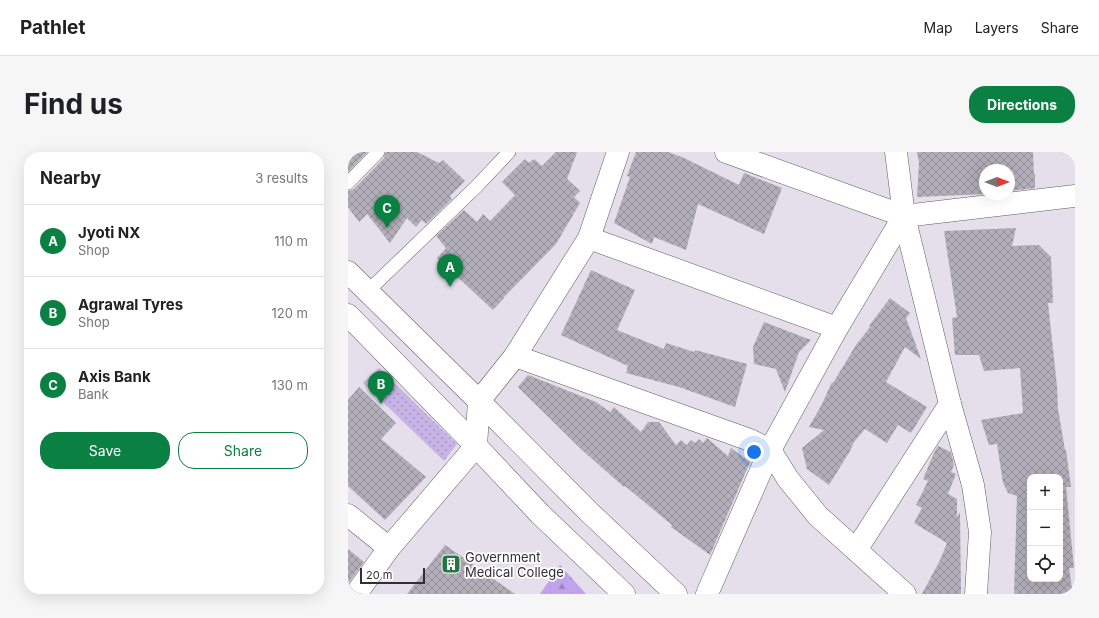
<!DOCTYPE html>
<meta charset="utf-8">
<style>
body{margin:0;font-family:Inter,sans-serif;background:#f6f6f6;color:#202124}
.controls{position:absolute;right:12px;bottom:12px;display:grid;overflow:hidden;border-radius:8px;box-shadow:0 4px 16px #0002}
.controls button{width:36px;height:36px;display:grid;place-items:center;padding:0;border:0;border-bottom:1px solid #e0e0e0;background:#fff;color:#202124;font:20px sans-serif}
.compass{position:absolute;left:631px;top:12px;width:36px;height:36px;border-radius:50%;background:#fff;box-shadow:0 4px 16px #0002;rotate:90deg}
.scale{position:absolute;left:12px;bottom:10px;width:65px;box-sizing:border-box;padding-left:4px;border:2px solid #312f34;border-top:0;font-size:11px;line-height:14px;white-space:nowrap;color:#312f34;-webkit-text-stroke:3px #fff;paint-order:stroke}
.you{position:absolute;left:406px;top:300px;width:14px;height:14px;margin:-10px;border:3px solid #fff;border-radius:50%;background:#1a73e8;box-shadow:0 0 0 6px #1a73e833}
.badge{display:grid;place-items:center;width:26px;height:26px;border-radius:50%;background:#0b8043;color:#fff;font-size:13px;font-weight:700}
.pin{position:absolute;translate:-50% -33px;filter:drop-shadow(0 1px 2px #0008)}
.pin::after{content:'';position:absolute;top:21px;width:14px;height:12px;background:inherit;clip-path:polygon(0 0,100% 0,50% 100%)}
.list{margin:0;padding:0;list-style:none}
h2{display:flex;justify-content:space-between;align-items:center;height:52px;margin:0;padding:0 16px;font-size:17px}
h2 small{font-size:13px;font-weight:400;color:#757577}
.list li{display:grid;grid-template-columns:26px 1fr auto;gap:12px;align-items:center;box-sizing:border-box;height:72px;padding:0 16px;border-top:1px solid #e0e0e0}
.list b{display:block;font-size:15px;white-space:nowrap}
.list p{margin:0;font-size:13px;white-space:nowrap;color:#757577}
.list em{font-size:13px;font-style:normal;color:#757577}
.actions{display:flex;gap:8px;padding:12px 16px}
.actions a{flex:1;padding:9px 0;border:1px solid #0b8043;border-radius:16px;text-align:center;font-size:14px;color:#0b8043}
.actions .main{background:#0b8043;color:#fff}
.icon{flex:none;width:22px;height:22px;fill:none;stroke:currentColor;stroke-width:2;stroke-linecap:round;stroke-linejoin:round}
.map{position:relative;flex:none;width:727px;height:442px;overflow:hidden;border-radius:16px}
header{display:flex;align-items:center;gap:24px;box-sizing:border-box;height:56px;padding:0 20px;background:#fff;border-bottom:1px solid #e0e0e0}
header strong{font-size:19px}
nav{display:flex;gap:22px;margin-inline-start:auto;font-size:14px}
.intro{display:flex;align-items:center;justify-content:space-between;box-sizing:border-box;height:96px;padding:0 24px}
h1{margin:0;font-size:28px}
.button{padding:10px 18px;border-radius:16px;background:#0b8043;color:#fff;font-size:14px;font-weight:700}
main{display:flex;gap:24px;padding:0 24px}
aside{flex:1;background:#fff;border-radius:16px;box-shadow:0 4px 16px #0002}
.map>svg:first-child{display:block}
.grass{fill:url(#grass-dots)}
.forest{fill:url(#forest-firs)}
.building{fill:url(#building-cross-hatch);fill-rule:evenodd}
.lines{fill:none;stroke-linecap:round;stroke-linejoin:round}
.lane-casing{stroke:#605c66;stroke-width:14}
.street-casing{stroke:#605c66;stroke-width:23}
.secondary-casing{stroke:#605c66;stroke-width:23}
.lane{stroke:#fff;stroke-width:13}
.street{stroke:#fff;stroke-width:22}
.secondary{stroke:#fff;stroke-width:22}
.labels{text-anchor:middle;dominant-baseline:central;stroke-width:3.5;stroke-linejoin:round;paint-order:stroke}
.poi-label{font-size:13px;fill:#312f34;stroke:#fff;text-anchor:start}
</style>
<header>
<strong>Pathlet</strong>
<nav><a>Map</a><a>Layers</a><a>Share</a></nav>
</header>
<div class="intro"><h1>Find us</h1><a class="button">Directions</a></div>
<main>
<aside>
<h2>Nearby<small>3 results</small></h2>
<ul class="list">
<li><span class="badge">A</span><div><b>Jyoti NX</b><p>Shop</p></div><em>110 m</em></li>
<li><span class="badge">B</span><div><b>Agrawal Tyres</b><p>Shop</p></div><em>120 m</em></li>
<li><span class="badge">C</span><div><b>Axis Bank</b><p>Bank</p></div><em>130 m</em></li>
</ul>
<div class="actions"><a class="main">Save</a><a>Share</a></div>
</aside>
<div class="map">
<svg width="727" height="442" viewBox="0 0 727 442">
<defs>
<pattern id="grass-dots" width="8" height="8" patternUnits="userSpaceOnUse"><rect width="8" height="8" fill="#c8b3e7"/><path d="M2 2h.1M6 6h.1" fill="none" stroke="#a392bc" stroke-width="1.8" stroke-linecap="round"/></pattern>
<pattern id="forest-firs" width="22" height="20" patternUnits="userSpaceOnUse"><rect width="22" height="20" fill="#c1a2ed"/><path d="M5 1l3.5 6h-7zM16 11l3.5 6h-7z" fill="#9d84c1"/></pattern>
<pattern id="building-cross-hatch" width="8" height="8" patternUnits="userSpaceOnUse"><rect width="8" height="8" fill="#b2aeba"/><path d="M0 0l8 8M0 8l8-8" fill="none" stroke="#918e98"/></pattern>
</defs>
<rect width="100%" height="100%" fill="#e4dfeb"/>
<path class="grass" d="M31,216L109,292L96,309L15,231Z"/>
<path class="forest" d="M212,413L238,442H192Z"/>
<g class="building">
<path d="M0,0H19L0,20Z"/>
<path d="M38,0H69L91,11L95,8L117,29L102,44L104,47L78,72L74,68L68,75L59,66L42,91L19,62L11,70L0,55V39L6,37L36,6Z"/>
<path d="M208,0H229L219,27L232,39L226,45L232,51L208,92L156,145V146L145,158L89,106L98,96L88,84L116,58L129,70L135,62L142,69L167,43L154,30L177,7L181,11L186,7L194,14Z"/>
<path d="M288,0H320L336,6L391,33L396,21L434,36L416,82L350,52L338,98L306,85L304,92L266,71L282,25L279,24Z"/>
<path d="M569,0H685L686,22H687V36L661,39V18H637V42L569,45L571,11Z"/>
<path d="M668,76L664,94L691,93L703,105L705,151H700L709,234L710,257L717,298H718L723,335H718L726,416H721L725,442H666L669,344L660,341L655,331L649,292L641,293L633,268L675,261L672,216L636,219L631,203H607L604,166L609,165L596,79ZM682,325H712V427H682Z"/>
<path d="M243,118L287,138L269,178L316,197L318,191L346,200L347,198L399,212L387,255L331,235L278,221L280,214L213,183Z"/>
<path d="M542,146L562,161L558,166L573,207L557,195L538,230L579,255L563,281L550,273L539,291L517,277L506,290L502,299L481,333L459,317L454,296L476,278L461,275L474,252L484,230L485,231L508,193L522,175L521,174Z"/>
<path d="M416,170L463,188L451,200L437,240L428,217L406,212L405,195Z"/>
<path d="M180,223L248,250L262,260L266,255L293,280L300,270H311L328,293L333,288L339,293L343,288L347,291L351,287L355,291L359,286L380,304L383,296L402,310L362,403L323,375L324,373L277,334L276,335L234,298L170,235Z"/>
<path d="M11,235L48,271L33,287L78,325L37,368L0,334V248Z"/>
<path d="M590,294L603,300L606,313L603,320L608,322L600,342L609,347V365L612,360L613,442H574L592,408L599,391L566,371L574,356L568,353L580,329L575,327L586,301Z"/>
<path d="M97,393L167,442H59Z"/>
<path d="M0,397L16,410L0,432Z"/>
</g>
<g class="lines">
<defs>
<g id="lane">
<path d="M0,31L30,0"/>
<path d="M20,139L129,34L161,0"/>
</g>
<g id="street">
<path d="M378,0L556,64L727,44"/>
<path d="M548,0L556,64L602,252L625,333L632,380L628,442"/>
<path d="M241,86L489,176"/>
<path d="M167,204L402,288L422,298L440,327L470,364L557,442"/>
<path d="M0,363L41,396"/>
<path d="M508,398L602,252"/>
<path d="M8,442L41,396L128,294L131,249L167,204L241,86L270,0"/>
<path d="M359,442L422,298L489,176L556,64"/>
</g>
<g id="secondary">
<path d="M0,120L131,249L241,360L328,442"/>
<path d="M0,163L128,294L192,362L276,442"/>
</g>
</defs>
<use href="#lane" class="lane-casing"/>
<use href="#street" class="street-casing"/>
<use href="#secondary" class="secondary-casing"/>
<use href="#lane" class="lane"/>
<use href="#street" class="street"/>
<use href="#secondary" class="secondary"/>
</g>
<defs>
<symbol id="building-square" viewBox="-11 -11 22 22"><rect x="-9" y="-9" width="18" height="18" rx="4" fill="#257444" stroke="#fff"/><path d="M-4-6H4V6H1V3H-1V6H-4ZM-2.5-4.3h1.7v1.8h-1.7ZM.8-4.3h1.7v1.8H.8ZM-2.5-1h1.7V.8h-1.7ZM.8-1h1.7V.8H.8Z" fill="#fff"/></symbol>
</defs>
<g fill-rule="evenodd">
<use href="#building-square" x="92" y="401" width="22" height="22"/>
</g>
<g class="labels">
<g class="poi-label">
<text x="117" y="405">Government<tspan x="117" dy="15">Medical College</tspan></text>
</g>
</g>
</svg>
<div class="controls">
<button>+</button>
<button>−</button>
<button><svg class="icon" aria-label="locate" viewBox="0 0 24 24"><circle cx="12" cy="12" r="6"/><path d="M12 2v4M12 18v4M2 12h4M18 12h4"/></svg></button>
</div>
<svg class="compass" viewBox="-18 -18 36 36"><path d="M0-13l5 13h-10z" fill="#e53935"/><path d="M0 13l5-13h-10z" fill="#757577"/></svg>
<div class="scale">20 m</div>
<div class="you"></div>
<div class="pin badge" style="left:102px;top:135px">A</div>
<div class="pin badge" style="left:33px;top:252px">B</div>
<div class="pin badge" style="left:39px;top:76px">C</div>
</div>
</main>
